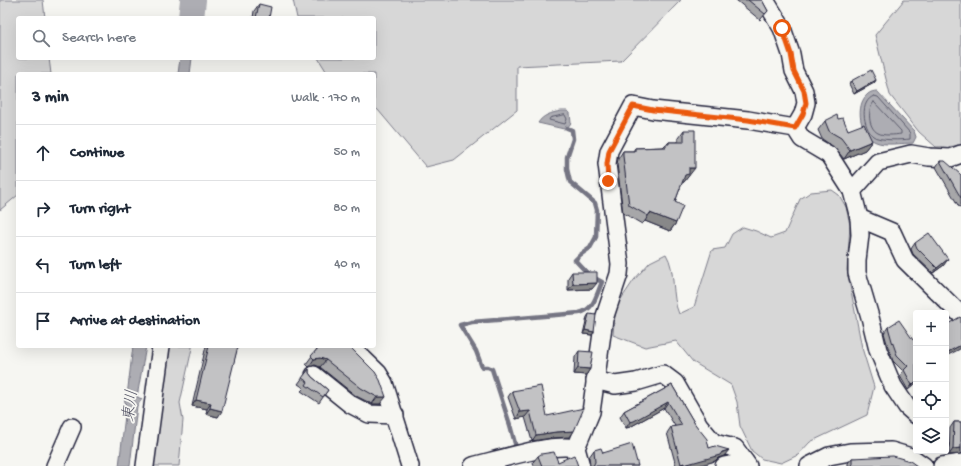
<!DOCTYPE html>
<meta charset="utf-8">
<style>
body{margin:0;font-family:"Gochi Hand","Klee One",sans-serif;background:#f2f2f3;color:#1f2937}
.controls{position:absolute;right:12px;bottom:12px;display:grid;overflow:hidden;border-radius:4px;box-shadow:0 4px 16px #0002}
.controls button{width:36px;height:36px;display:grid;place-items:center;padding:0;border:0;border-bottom:1px solid #e0e1e3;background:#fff;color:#1f2937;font:20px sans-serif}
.stop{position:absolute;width:12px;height:12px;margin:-9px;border:3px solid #ea580c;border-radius:50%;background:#fff}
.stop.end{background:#ea580c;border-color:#fff;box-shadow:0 1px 4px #0008}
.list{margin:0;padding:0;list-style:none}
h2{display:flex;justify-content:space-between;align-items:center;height:52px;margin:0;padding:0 16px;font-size:17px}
h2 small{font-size:13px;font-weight:400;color:#747a83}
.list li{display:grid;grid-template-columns:26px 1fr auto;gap:12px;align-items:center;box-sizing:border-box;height:56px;padding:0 16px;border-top:1px solid #e0e1e3}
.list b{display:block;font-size:15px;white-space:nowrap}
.list em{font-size:13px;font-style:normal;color:#747a83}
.icon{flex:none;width:22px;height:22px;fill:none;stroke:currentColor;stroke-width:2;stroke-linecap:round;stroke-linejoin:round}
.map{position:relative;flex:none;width:961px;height:466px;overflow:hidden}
.search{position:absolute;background:#fff;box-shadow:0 4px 16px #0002;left:16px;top:16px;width:360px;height:44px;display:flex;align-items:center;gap:10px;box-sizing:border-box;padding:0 14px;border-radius:4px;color:#747a83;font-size:15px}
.panel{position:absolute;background:#fff;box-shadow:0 4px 16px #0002;left:16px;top:72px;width:360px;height:276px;border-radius:4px}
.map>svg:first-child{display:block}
.green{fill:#d7d7d7;stroke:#7c7c89}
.water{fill:#adadb3;stroke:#757583}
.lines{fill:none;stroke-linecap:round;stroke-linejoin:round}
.shore{stroke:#5a5a6b;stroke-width:1}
.stream{stroke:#757583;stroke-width:4.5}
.river{stroke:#adadb3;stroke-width:26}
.street-casing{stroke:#22223b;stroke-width:20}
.street{stroke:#f6f6f2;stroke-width:17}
.wall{fill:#a7a7a9;stroke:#22223b}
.shaded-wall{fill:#888889;stroke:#22223b}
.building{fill:#c2c2c4;stroke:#22223b}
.route{stroke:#ea580c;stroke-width:5}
.labels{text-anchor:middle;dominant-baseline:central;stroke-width:3.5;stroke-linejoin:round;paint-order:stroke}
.water-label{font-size:16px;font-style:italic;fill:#535365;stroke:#f6f6f2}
</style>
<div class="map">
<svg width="961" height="466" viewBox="0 0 961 466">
<rect width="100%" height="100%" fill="#f6f6f2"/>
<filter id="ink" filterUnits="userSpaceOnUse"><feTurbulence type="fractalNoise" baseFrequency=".025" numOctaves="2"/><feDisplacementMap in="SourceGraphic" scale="8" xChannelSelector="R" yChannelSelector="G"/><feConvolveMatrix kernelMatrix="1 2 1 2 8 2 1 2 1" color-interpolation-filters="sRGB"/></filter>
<g filter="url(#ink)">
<g class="green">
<path d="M0,0H43L45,18H18V58H49L51,74H18V195L0,210Z"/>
<path d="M293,0H681L621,61L517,66V110L454,160L426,167L378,110L374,107V74H328L318,58H374V18H297Z"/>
<path d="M904,0H961V146L936,147L919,132L890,95L875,35Z"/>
<path d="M832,190L839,195L846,207L850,225L847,270L862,348L874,387L867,415L810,442L798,455L781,463L762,459L752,451L740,426L737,402L731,385L693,362L676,341L645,347L613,335L614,322L617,305L634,280L650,262L666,254C676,270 671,296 679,314L694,307L712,250L725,248L732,234L743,227L756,231L771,238L785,233L800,199L811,192Z"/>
<path d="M167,346H192V348L180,403L183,420L179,466H151Z"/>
</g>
<g class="water">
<path d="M180,58H192L190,74H178Z"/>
<path d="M877,91L914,131L916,137L913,143C903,143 884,146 876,142C860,136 854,105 868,94C870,92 874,91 877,91Z"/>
<path d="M561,111H567L570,113L571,123L567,128L564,129L538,123C543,115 551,113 561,111Z"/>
<path d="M133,346H146L137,397L142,399L137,406L130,466H119L126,407L124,397L127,396Z"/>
</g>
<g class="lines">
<g class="shore">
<path d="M874,96L878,97L910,133V139C903,140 879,141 873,136C863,127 859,101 874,96Z"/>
<path d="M874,102L901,131V134C895,135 883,136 878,133C868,128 867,109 874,102Z"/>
<path d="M565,115L567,119L565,124L549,120L550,118Z"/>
</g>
<path class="stream" d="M517,451L510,425L492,369L488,367H482L476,351L460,325L472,322L579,313C594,310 596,296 602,282L589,275L575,260L580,255L590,248L596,237L597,210L595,203L570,182L567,169V157L573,139L572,130L567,128"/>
<path class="river" d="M191,18L193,0"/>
<defs>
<g id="street">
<path d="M765,0L782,28L791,54L794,71L804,91L806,103L803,114L795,128"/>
<path d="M852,191L878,162L911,154L929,157L950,158L961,154"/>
<path d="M859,218L892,232L905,260L961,315"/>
<path d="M350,346L378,373L384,383L410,466"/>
<path d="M314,375L350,404L369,414L395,415"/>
<path d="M595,380L615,385L636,382L663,374L675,383L699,425L714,443L735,448L748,466"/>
<path d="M55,466L72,427"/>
<path d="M145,466L161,346"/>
<path d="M473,466C501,459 549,443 576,448"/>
<path d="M581,466L576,448L591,412L604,319L619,274L620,264L607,164L609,151L633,106L653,110L748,120L795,128L802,139L829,155L852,191L859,218L860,235L857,260V273L870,317L878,350L893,386L907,407L916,415"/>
<path d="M724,466L745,462"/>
<path d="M809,466L829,456L850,452L891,451L911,457L924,466"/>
<path d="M942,466L961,463"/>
</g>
</defs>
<use href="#street" class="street-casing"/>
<use href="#street" class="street"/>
</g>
<g class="wall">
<path d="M736,0H762L768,11L760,20Z"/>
<path d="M259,4L269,18H253L254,11Z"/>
<path d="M876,80L874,83L854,94L849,84L851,81Z"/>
<path d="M838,119L848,130L872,141L865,150L844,159L834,147L822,139L818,130L825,121Z"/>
<path d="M684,130L689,176H688L684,182L682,183L675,202L676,223L670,231L645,221L642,224L623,213L617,164L618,159L623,151H633L635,148L663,147L666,144H667L669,142H678V138Z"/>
<path d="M940,161L961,175V206L959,207L936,167Z"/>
<path d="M915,243L944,265L933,273L913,254L911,249Z"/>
<path d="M572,272L592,289L568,290V278Z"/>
<path d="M589,314L594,332L592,335L583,334L587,317Z"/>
<path d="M888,327L916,383L908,390L900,376L903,371L893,361L888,347L884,333Z"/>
<path d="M206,346H238L218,417L206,414L207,409L192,406Z"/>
<path d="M314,346H349L375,372L380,404H372L356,396L320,367L315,365L309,367L306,364L317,349Z"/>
<path d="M579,351L590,369L586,375L574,374L575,357Z"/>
<path d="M309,369V373L312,377L328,390L319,403L301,391L304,388L298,384Z"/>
<path d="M672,385L709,448L724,456L718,458L715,461L698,466H676L667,433L671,427L675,426L664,408L630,427L626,428L620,417L624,411Z"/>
<path d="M512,391L547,416L570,437L552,438L532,441L525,417L516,419L508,397Z"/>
<path d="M954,422H961V454L949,455L950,428Z"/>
<path d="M594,450L603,453L638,466H590L589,457Z"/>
<path d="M538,456L558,462L578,466H534L533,462Z"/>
<path d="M852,458L917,466H848V463Z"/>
</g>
<g class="shaded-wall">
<path d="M876,80L874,83L854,94L857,91Z"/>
<path d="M872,141L865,150L844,159L850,150Z"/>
<path d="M689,168H695L684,182L679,183Z"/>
<path d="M650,213L676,223L670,231L645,221Z"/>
<path d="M948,259L944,265L933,273L937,268Z"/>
<path d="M597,283L592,289L568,290L573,284Z"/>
<path d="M585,330L594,332L592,335L583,334Z"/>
<path d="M961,345L960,349L946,356V353Z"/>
<path d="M320,358L326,360L320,367L315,365L309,367L314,359Z"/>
<path d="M578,368L590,369L586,375L574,374Z"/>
<path d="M916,381V383L908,390L912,385Z"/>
<path d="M377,397H386L380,404H372Z"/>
<path d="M196,400L211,403L207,409L192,406Z"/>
<path d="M668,402L664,408L630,427L626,428L630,422Z"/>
<path d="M210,408L222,411L218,417L206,414Z"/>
<path d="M530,411L525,417L516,419L520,412Z"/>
<path d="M574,431L570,437L552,438L532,441L536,435L556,432Z"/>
<path d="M961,448V454L949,455L953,449Z"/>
<path d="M729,450L724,456L718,458L715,461L698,466H683L684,465Z"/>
<path d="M684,463L681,466H679L681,464Z"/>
</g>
<g class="building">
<path d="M748,0H762L768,11L765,14Z"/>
<path d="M259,4L271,7L269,18H256Z"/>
<path d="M871,70L876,80L857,91L851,81Z"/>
<path d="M837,115L838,119L843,118L848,130L864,124L872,141L850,150L841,138L829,131L825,121Z"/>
<path d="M684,130H695V168H689V174L685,175L675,202L683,206L676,223L650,213L648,216L629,205L623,156V151H635V148L666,147V144H669V142H684Z"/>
<path d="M940,161H945L960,174L961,175V198Z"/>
<path d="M929,233L948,259L937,268L917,248L915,243Z"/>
<path d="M572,272H597V283L573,284Z"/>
<path d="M589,314L596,315L594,332L585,330Z"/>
<path d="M960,317L961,318V345L946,353V325Z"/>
<path d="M899,320L913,340L916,338V381L912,385L904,370L908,366L897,355L892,341L888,327Z"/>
<path d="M209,346H238L222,411L210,408L211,403L196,400Z"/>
<path d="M320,346H349L375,372L380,380L386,397H377L361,388L326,360L320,358L314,359L311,356Z"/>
<path d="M579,351L593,352L590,369L578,368Z"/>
<path d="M309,369V373L312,377L328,390L323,397L306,385L308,382L302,378Z"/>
<path d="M672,385L695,424L707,439L709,448L715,446L729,450L722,452L720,455L684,465V463L681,464L671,427L682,425L668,402L634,421L630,422L624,411Z"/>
<path d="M541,386L547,416L584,408L574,431L556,432L536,435L530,411L520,412L512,391Z"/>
<path d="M954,422H961V448L953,449Z"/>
<path d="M632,444L638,466H593L595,462L594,450L601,448L603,453Z"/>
<path d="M554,452L558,462L574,455L578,466H542L538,456L541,454Z"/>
<path d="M893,456L910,461L917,466H851L852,464V458Z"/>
</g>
</g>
<g class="lines" filter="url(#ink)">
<path class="route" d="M608,181L607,164L609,151L633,106L653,110L748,120L795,128L803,114L806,103L804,91L794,71L791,54L782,28"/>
</g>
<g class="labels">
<g class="water-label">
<text transform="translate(132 406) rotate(-83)">東川</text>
</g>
</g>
</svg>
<div class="controls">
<button>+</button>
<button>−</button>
<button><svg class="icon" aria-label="locate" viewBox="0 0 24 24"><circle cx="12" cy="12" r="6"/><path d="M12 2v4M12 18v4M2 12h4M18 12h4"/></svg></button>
<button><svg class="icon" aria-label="layers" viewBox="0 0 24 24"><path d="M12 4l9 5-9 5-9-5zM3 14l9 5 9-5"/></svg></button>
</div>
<div class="stop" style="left:782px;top:28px"></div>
<div class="stop end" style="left:608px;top:181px"></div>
<div class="search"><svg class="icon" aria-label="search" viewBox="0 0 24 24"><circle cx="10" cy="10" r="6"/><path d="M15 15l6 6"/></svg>Search here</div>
<section class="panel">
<h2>3 min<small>Walk · 170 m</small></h2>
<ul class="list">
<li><svg class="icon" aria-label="ahead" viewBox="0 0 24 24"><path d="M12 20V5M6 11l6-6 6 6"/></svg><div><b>Continue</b></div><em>50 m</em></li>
<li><svg class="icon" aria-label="right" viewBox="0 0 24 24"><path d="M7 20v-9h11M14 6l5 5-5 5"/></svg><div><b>Turn right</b></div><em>80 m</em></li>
<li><svg class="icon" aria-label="left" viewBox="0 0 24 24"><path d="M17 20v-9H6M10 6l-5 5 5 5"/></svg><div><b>Turn left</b></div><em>40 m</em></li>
<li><svg class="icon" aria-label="arrive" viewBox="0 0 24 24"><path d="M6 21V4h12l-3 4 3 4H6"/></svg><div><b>Arrive at destination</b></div></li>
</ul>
</section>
</div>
